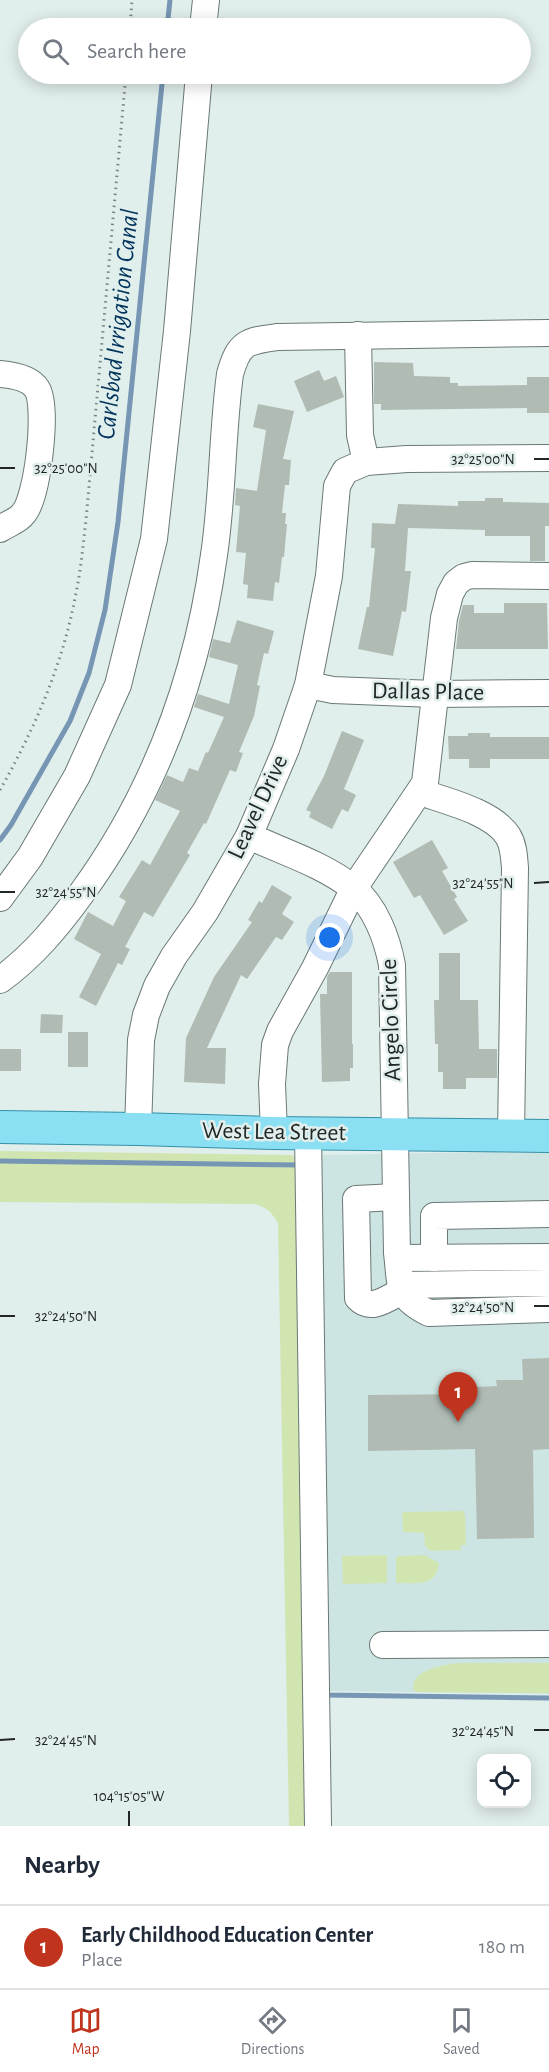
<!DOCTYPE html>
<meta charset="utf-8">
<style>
body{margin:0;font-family:"Alegreya Sans",sans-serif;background:#f6f6f7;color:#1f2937}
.controls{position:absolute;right:18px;bottom:18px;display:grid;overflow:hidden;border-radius:12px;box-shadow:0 3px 15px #0003}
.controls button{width:54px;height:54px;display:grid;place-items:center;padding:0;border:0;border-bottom:2px solid #e0e1e3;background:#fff;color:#1f2937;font:30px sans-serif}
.you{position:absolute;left:330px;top:938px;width:21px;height:21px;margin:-15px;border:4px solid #fff;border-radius:50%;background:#1a73e8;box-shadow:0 0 0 9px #1a73e833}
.badge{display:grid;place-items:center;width:39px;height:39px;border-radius:50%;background:#c0341d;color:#fff;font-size:20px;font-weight:700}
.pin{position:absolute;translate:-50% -50px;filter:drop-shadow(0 2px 3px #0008)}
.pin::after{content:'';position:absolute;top:32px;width:21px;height:18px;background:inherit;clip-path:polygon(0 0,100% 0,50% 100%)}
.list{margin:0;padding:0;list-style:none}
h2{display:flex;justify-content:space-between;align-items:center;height:78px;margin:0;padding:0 24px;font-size:26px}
h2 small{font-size:20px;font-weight:400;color:#747a83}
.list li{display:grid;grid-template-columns:39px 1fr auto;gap:18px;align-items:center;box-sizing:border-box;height:84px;padding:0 24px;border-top:2px solid #e0e1e3}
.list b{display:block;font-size:22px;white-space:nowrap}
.list p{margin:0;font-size:20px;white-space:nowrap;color:#747a83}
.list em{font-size:20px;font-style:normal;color:#747a83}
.icon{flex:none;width:33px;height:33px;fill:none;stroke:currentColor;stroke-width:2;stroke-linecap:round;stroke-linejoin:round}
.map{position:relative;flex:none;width:549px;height:1826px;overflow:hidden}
.search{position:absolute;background:#fff;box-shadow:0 3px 15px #0003;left:18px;right:18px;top:18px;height:66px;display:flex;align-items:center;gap:15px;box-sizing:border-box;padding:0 21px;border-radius:33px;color:#747a83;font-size:22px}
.sheet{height:162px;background:#fff}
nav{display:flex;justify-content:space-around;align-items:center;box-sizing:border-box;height:84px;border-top:2px solid #e0e1e3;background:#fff;font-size:16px;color:#747a83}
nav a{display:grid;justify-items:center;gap:3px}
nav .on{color:#c0341d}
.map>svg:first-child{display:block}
.built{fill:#cde5e2}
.green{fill:#d1e5b1}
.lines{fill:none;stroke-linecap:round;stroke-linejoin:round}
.stream{stroke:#7696b4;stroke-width:5}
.building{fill:#b0bbb4}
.minor-casing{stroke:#6a7876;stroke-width:28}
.major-casing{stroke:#3490a6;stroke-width:34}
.path{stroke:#7b8483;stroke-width:3;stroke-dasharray:1.5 4.5;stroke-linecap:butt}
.minor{stroke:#fff;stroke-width:26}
.major{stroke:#8bdff3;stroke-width:32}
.ticks{fill:none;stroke:#212726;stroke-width:2}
.labels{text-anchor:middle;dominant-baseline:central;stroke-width:5;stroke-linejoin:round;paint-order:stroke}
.street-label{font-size:24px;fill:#212726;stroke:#e0eeec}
.water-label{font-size:26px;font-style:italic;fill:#01335b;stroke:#e0eeec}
.ticks-label{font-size:15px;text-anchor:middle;fill:#212726;stroke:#e0eeec;stroke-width:5;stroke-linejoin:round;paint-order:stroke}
</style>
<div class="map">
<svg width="549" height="1826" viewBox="0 0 549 1826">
<rect width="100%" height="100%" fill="#e0eeec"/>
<path class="built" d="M493,1152L549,1153V1694L329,1691L319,1155Z"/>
<g class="green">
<path d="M0,1151L291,1155L299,1159L311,1826H289L278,1224C272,1212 268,1208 255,1204L0,1202Z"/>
<path d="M463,1511L465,1515L466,1545H461V1550L430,1551L425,1545L424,1533L403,1532V1530L402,1514L404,1512Z"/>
<path d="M387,1555V1583L343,1584L342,1556Z"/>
<path d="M424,1555L439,1563C436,1589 416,1582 396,1583V1558L399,1556Z"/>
<path d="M459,1663H549V1693L416,1692L413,1689C412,1669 444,1665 459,1663Z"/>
</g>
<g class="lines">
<g class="stream">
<path d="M167,28L170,0"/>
<path d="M0,840L11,825L70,721L89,673L105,610L118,522L163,74"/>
<path d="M0,1161L301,1165"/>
<path d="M326,1691V1695L549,1698"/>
</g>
</g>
<g class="building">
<path d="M374,362L413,363L414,376L450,377V383H458V386L527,385V377H549V413H527V408L381,410V404H374Z"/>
<path d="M319,370L324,381L336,376L344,397L307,412L294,381Z"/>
<path d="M258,404L294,411L283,459L291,460L289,485H285L282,513H286L285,524H287L284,557H282L279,583L275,582L273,601L247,598L248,585L243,584L246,553L236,552L240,506L235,505L236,488L257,491L266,430L253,427Z"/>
<path d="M485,498H503V502L549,503V526H545V561H530V536H485V530L408,528L405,571H411L406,612L402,611L393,656L358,649L367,607H369L375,548H371L372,523L395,524L398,504L458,506V501H485Z"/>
<path d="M504,603H547L548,649H456L459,621L463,605H474V613H504Z"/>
<path d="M237,620L274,631L268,654L264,653L257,685L260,686L254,716L239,752L243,753L236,772L230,770L206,824L204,823L187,853L190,855L153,917L144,912L125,947L130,949L122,965L118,963L96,1006L79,997L101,954L74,939L88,912L113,926L126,901L119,897L142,860L150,865L180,811L155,800L167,775L183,782L189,768L198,771L206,752L208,753L224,717L194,707L198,694L229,704L238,665L209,657L213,639L230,643Z"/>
<path d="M342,731L364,740L344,789L356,795L348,812L342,809L332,829L309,817L311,812L306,810L324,776Z"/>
<path d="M468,733H490V737H549V759H490V768H469V759H449L448,736H468Z"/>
<path d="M432,840L448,868L442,871L457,897L454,899L468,921L444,935L420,895L414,898L393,862Z"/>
<path d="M272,885L292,897L282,914L294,922L282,940L276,937L247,979L241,975L207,1048H226L225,1084L184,1082L186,1038L214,977L252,922L248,920L259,901L262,903Z"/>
<path d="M439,953H460V1000H478L479,1049H497V1078H466V1089H443V1072H438V1044H435L434,1000H439Z"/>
<path d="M330,972H352V1044H353V1068H350V1081L322,1082L320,994H327V977Z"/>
<path d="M41,1014L63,1015L62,1033H40Z"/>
<rect x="68" y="1032" width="20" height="35"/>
<rect x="0" y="1049" width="21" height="22"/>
<path d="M549,1358V1449L533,1450L534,1538L477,1539L475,1449L368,1451V1395L475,1394V1387L497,1386L496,1380H523L522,1359Z"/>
</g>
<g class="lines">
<defs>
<g id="minor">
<path d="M203,28L206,0"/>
<path d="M358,335L360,435L366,462"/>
<path d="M0,374C12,375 30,378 37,389C48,407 38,498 23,514C18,521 7,524 0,529"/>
<path d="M308,685L333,690L434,694L549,693"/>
<path d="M420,792C446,801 493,812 508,836C514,846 514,857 515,868L511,1135"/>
<path d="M249,836C283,852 323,864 353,888C375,906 387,938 392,965L397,1253C401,1285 396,1297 429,1313L549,1309"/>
<path d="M0,898L30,857L77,776L118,685L154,539L177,331L199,74"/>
<path d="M0,980C33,956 57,927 81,894C154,794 197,678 214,555C223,495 222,434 230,374C239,342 247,341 277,337L549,333"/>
<path d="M138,1129L141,1040L146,1015L157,986L174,956L205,912L249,836L286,749L308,685L329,576L337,486L345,471L366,462L407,459L549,458"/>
<path d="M274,1133L272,1084L275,1045L280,1031L315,968L354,888L425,783L444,618L450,594L456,583L464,577L472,575L549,576"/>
<path d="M308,1133L318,1826"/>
<path d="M396,1197L356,1199L358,1298C371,1312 388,1298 402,1291"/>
<path d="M398,1258L549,1257"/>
<path d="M434,1258V1216L549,1214"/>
<path d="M401,1285L549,1283"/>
<path d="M383,1645L549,1644"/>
</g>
<path id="major" d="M0,1127L138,1129L274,1133L549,1136"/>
</defs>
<use href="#minor" class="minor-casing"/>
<use href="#major" class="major-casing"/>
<g class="path">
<path d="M130,28L132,0"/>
<path d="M0,790C35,728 63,664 76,593C81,569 83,545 86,520L126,74"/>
</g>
<use href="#minor" class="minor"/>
<use href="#major" class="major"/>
</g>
<path class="ticks" d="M534,459H549M0,468H15M534,883L549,882M0,892H15M534,1306H549M0,1316H15M534,1730H549M0,1740L15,1739M129,1811V1826"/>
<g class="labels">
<g class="street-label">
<text transform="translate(428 692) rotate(1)">Dallas Place</text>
<text transform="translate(258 807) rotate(-65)">Leavel Drive</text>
<text transform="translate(391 1020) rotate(-92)">Angelo Circle</text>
<text transform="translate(274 1132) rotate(1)">West Lea Street</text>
</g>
<g class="water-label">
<text transform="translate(118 324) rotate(-84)">Carlsbad Irrigation Canal</text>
</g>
</g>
<g class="ticks-label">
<text x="483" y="464">32°25'00"N</text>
<text x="66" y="473">32°25'00"N</text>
<text x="483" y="888">32°24'55"N</text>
<text x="66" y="897">32°24'55"N</text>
<text x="483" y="1312">32°24'50"N</text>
<text x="66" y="1321">32°24'50"N</text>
<text x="483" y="1736">32°24'45"N</text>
<text x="66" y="1745">32°24'45"N</text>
<text x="129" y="1801">104°15'05"W</text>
</g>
</svg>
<div class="controls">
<button><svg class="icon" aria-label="locate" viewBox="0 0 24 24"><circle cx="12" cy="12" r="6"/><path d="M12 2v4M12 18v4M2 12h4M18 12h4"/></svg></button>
</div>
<div class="you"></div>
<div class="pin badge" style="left:458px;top:1422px">1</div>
<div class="search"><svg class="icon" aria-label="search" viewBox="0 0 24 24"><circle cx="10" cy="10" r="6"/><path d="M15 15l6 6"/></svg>Search here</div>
</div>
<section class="sheet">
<h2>Nearby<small></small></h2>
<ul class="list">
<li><span class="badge">1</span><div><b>Early Childhood Education Center</b><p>Place</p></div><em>180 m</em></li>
</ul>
</section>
<nav>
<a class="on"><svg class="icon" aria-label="map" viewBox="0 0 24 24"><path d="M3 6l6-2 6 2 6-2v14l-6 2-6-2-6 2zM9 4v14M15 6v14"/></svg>Map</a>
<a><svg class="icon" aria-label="directions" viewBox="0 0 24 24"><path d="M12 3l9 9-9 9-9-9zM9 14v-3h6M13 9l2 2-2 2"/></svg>Directions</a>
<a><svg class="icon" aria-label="saved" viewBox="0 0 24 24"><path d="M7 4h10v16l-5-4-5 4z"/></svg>Saved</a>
</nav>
